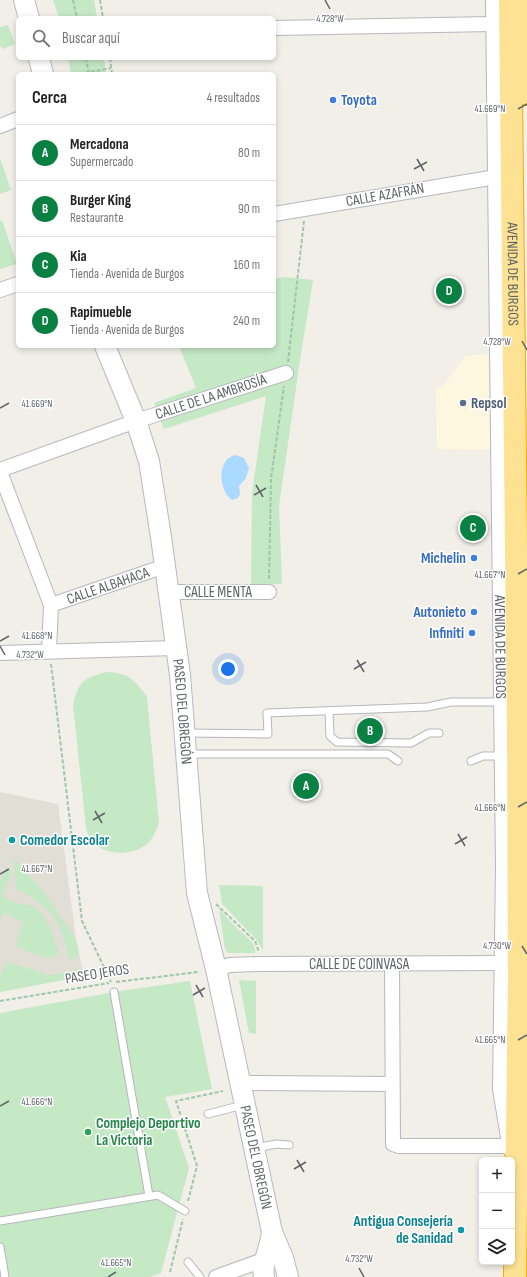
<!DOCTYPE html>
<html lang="es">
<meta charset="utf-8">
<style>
body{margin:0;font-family:"Sofia Sans Condensed",sans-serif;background:#f2f2f2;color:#222}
.controls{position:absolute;right:12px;bottom:12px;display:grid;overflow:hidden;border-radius:6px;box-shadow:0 2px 6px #0003}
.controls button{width:36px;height:36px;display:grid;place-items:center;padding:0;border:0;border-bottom:1px solid #e0e0e0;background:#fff;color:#222;font:20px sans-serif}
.you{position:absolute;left:228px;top:669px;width:14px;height:14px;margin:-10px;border:3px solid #fff;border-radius:50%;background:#1a73e8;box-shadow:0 0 0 6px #1a73e833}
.badge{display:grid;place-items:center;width:26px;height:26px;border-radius:50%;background:#0b8043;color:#fff;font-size:13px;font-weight:700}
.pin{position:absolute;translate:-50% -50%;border:2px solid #fff;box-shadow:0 1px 4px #0006}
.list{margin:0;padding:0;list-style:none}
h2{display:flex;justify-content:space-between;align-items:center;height:52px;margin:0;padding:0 16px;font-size:17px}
h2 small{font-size:13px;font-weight:400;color:#767676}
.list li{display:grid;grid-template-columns:26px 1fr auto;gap:12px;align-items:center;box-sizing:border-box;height:56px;padding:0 16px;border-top:1px solid #e0e0e0}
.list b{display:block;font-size:15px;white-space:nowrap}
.list p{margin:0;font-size:13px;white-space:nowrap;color:#767676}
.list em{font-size:13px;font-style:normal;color:#767676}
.icon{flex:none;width:22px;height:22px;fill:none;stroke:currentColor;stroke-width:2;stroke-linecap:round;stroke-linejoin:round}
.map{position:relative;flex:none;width:527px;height:1277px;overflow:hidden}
.search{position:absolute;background:#fff;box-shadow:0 2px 6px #0003;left:16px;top:16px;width:260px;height:44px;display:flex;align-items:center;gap:10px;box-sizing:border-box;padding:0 14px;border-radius:6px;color:#767676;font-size:15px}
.panel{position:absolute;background:#fff;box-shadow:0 2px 6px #0003;left:16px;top:72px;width:260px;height:276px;border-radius:6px}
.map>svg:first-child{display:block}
.commercial{fill:#fef7e0}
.education{fill:#e1ded6}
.green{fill:#c5e8c5}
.water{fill:#aadaff}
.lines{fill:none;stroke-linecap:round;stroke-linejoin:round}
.lane-casing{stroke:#b5b8bc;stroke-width:9}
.street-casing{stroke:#b5b8bc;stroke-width:16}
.secondary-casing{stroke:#b6babf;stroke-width:22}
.highway-casing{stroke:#f9ab00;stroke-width:24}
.path{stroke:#9cc7a9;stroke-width:2;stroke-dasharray:4 2;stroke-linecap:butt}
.lane{stroke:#fff;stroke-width:7}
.street{stroke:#fff;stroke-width:14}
.secondary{stroke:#fff;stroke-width:20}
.highway{stroke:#fde293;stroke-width:22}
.ticks{fill:none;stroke:#5f6368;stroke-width:1.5}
.shop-dot{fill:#3f7fe0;stroke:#fff;stroke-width:1.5}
.service-dot{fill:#5c6f8a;stroke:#fff;stroke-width:1.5}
.culture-dot{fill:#0f9aa8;stroke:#fff;stroke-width:1.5}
.leisure-dot{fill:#2e9e5b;stroke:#fff;stroke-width:1.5}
.labels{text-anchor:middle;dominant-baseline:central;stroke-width:3;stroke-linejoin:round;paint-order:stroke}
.shop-label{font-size:15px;font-weight:bold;fill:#366cbe;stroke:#fff;text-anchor:end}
.street-label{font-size:15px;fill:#5f6368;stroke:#fff}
.service-label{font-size:15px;font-weight:bold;fill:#4e5e75;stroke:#fff;text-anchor:start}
.culture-label{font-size:15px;font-weight:bold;fill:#0d838f;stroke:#fff;text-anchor:start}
.leisure-label{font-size:15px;font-weight:bold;fill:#27864d;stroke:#fff;text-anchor:start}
.ticks-label{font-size:10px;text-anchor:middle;fill:#5f6368;stroke:#fff;stroke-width:3;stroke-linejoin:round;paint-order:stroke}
</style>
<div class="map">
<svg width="527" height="1277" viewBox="0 0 527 1277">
<rect width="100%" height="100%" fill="#f1efe8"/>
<path class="commercial" d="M489,354L490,450L437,449L436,387H442L465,356Z"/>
<path class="education" d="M0,792L58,804L76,939L84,976L0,992Z"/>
<g class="green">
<path d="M53,0H94L97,18H59Z"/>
<path d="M8,25L15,44L3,49L0,46V27Z"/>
<path d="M68,58H104L106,74H71Z"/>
<path d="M0,158L11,190L0,194Z"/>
<path d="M2,220L17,264L0,269V221Z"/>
<path d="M285,277L313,280L300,360L279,506L282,584L251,585L252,493L266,396L164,429L154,403L196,388L179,346H274V279Z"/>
<path d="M107,672C129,673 135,680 147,697L159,823C156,830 153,840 146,845C131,856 104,856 91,840C89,837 87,832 86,828L73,705C79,681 83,678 107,672Z"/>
<path d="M12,859L17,862L41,888L76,939L79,955L75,959H70C66,950 65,940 61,931C54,910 35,899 17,889C13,878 17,870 12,859Z"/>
<path d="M7,867L12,873L2,896L15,903L31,905L40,911L50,926L58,951V955C47,963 26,950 15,945L24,923L3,913L0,919V882Z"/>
<path d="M219,885L263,886V950L255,938L222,904Z"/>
<path d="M219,908C229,921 239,930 251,941C254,945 256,948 255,953H228L225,949Z"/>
<path d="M8,962L50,975L82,969L84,976L0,992V975Z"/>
<path d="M239,980L256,981V1034L249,1033Z"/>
<path d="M190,981L212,1089L165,1097L189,1168L161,1273L150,1277H0V1013L120,991Z"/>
</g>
<path class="water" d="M235,455L244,458L249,468L246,478L239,486L240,494L238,498L232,500C219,491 216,460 235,455Z"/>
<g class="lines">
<defs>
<g id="lane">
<path d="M329,712L330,736L337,742L411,743L429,733H439"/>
<path d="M185,733L268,734L267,713L427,707L451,702H501"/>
<path d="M188,754H388L398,761"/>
<path d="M471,761L483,756H501"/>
<path d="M114,992L149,1196"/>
<path d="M208,1114L243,1105"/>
<path d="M256,1148L276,1144L289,1145"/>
<path d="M0,1221L158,1195L185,1211"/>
<path d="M0,1247L5,1277"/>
<path d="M188,1262L200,1277"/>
</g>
<g id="street">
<path id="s1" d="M493,0L503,866L500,1089L510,1149"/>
<path d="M274,28L493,24"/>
<path d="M0,126L18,119"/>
<path d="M274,214L496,177"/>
<path d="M0,290L18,284"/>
<path d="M0,470L136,421L286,373"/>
<path d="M0,472L51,605L49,651"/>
<path d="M168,592H269"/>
<path d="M51,605L165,566"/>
<path d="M0,653L175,648"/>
<path d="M392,964L393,1144L399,1146H509"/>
<path d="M216,969L230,965L259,964L502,963"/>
<path d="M241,1083L392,1084"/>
<path d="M216,1277L266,1259"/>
</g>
<g id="secondary">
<path d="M24,0L29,18"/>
<path d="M39,58L43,74"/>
<path id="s2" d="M105,346L136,421L149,461L161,537L180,675L197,893L216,969L272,1232L283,1258L288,1277"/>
<path d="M264,1277C261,1263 271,1247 272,1232"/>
</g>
<g id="highway">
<path id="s3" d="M510,0L518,735L519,980L515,1277"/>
<path d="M526,0L527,94"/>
</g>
</defs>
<use href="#lane" class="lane-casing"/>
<use href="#street" class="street-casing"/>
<use href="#secondary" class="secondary-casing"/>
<use href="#highway" class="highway-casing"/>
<g class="path">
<path d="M73,0L77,18"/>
<path d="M100,0L103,18"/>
<path d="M86,58L89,74"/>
<path d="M110,58L112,74"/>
<path d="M79,74L111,68"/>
<path d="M288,362L304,221"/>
<path d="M269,579L271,479L284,386"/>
<path d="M51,664L82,921L111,982"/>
<path d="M216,904L255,941L259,952"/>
<path d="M116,982L198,972"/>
<path d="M0,1001L109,983"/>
<path d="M188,1201L197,1166L176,1101L223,1091"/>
<path d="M170,1272L183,1219"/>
</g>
<use href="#lane" class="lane"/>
<use href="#street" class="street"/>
<use href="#secondary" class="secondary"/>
<use href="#highway" class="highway"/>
</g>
<path class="ticks" d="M325,0L330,9M518,109L527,104M417,159L424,171M414,169L427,162M522,341L527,350M0,408L9,403M256,485L263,497M254,495L266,488M518,574L527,569M0,641L9,636M0,646L5,655M357,660L364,672M354,669L366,662M518,807L527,802M95,811L102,823M93,820L105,813M458,834L465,846M455,844L467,837M0,874L9,869M522,946L527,954M196,985L203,997M193,995L205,988M518,1040L527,1035M0,1106L9,1101M297,1160L304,1172M294,1169L306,1162M359,1268L364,1277M108,1277L116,1272"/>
<g class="shop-dot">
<circle cx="333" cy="100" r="4"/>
<circle cx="474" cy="558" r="4"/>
<circle cx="474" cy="612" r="4"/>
<circle cx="472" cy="633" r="4"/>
</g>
<circle class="service-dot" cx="463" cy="403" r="4"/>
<g class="culture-dot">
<circle cx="12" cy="840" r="4"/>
<circle cx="461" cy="1230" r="4"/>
</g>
<circle class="leisure-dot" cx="88" cy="1132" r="4"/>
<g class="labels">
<g class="shop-label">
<text x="341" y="100" text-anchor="start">Toyota</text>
<text x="466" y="558">Michelin</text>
<text x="466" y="612">Autonieto</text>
<text x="464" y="633">Infiniti</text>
</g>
<g class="street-label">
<text transform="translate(385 195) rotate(-10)">CALLE AZAFRÁN</text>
<text stroke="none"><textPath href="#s3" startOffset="274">AVENIDA DE BURGOS</textPath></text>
<text transform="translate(211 397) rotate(-18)">CALLE DE LA AMBROSÍA</text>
<text transform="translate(108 586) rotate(-19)">CALLE ALBAHACA</text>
<text x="218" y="592">CALLE MENTA</text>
<text stroke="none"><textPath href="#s1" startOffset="647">AVENIDA DE BURGOS</textPath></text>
<text stroke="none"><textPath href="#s2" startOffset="376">PASEO DEL OBREGÓN</textPath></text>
<text x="359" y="964">CALLE DE COINVASA</text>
<text transform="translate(97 974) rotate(-9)">PASEO JEROS</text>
<text stroke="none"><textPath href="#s2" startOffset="829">PASEO DEL OBREGÓN</textPath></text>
</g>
<g class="service-label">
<text x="471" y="403">Repsol</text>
</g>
<g class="culture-label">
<text x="20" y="840">Comedor Escolar</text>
<text x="453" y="1221" text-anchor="end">Antigua Consejería<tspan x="453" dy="17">de Sanidad</tspan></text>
</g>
<g class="leisure-label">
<text x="96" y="1123">Complejo Deportivo<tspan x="96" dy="17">La Victoria</tspan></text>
</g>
</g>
<g class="ticks-label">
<text x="330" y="22">4.728°W</text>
<text x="490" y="112">41.669°N</text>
<text x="497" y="345">4.728°W</text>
<text x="37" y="407">41.669°N</text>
<text x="490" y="578">41.667°N</text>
<text x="37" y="639">41.668°N</text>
<text x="30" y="658">4.732°W</text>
<text x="490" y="811">41.666°N</text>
<text x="37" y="872">41.667°N</text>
<text x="497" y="949">4.730°W</text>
<text x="490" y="1043">41.665°N</text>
<text x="37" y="1105">41.666°N</text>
<text x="359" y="1262">4.732°W</text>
<text x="116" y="1266">41.665°N</text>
</g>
</svg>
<div class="controls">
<button>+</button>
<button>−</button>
<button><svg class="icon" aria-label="layers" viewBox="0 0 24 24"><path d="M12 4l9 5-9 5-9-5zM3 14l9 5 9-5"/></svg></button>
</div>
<div class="you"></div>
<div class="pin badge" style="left:306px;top:786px">A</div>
<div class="pin badge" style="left:370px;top:731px">B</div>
<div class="pin badge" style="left:473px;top:528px">C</div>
<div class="pin badge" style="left:449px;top:291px">D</div>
<div class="search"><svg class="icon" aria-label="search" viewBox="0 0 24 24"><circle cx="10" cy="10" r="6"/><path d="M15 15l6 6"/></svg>Buscar aquí</div>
<section class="panel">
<h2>Cerca<small>4 resultados</small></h2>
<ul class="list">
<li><span class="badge">A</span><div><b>Mercadona</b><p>Supermercado</p></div><em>80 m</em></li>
<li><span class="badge">B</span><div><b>Burger King</b><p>Restaurante</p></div><em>90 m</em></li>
<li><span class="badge">C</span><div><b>Kia</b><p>Tienda · Avenida de Burgos</p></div><em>160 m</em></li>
<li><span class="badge">D</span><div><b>Rapimueble</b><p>Tienda · Avenida de Burgos</p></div><em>240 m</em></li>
</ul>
</section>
</div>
